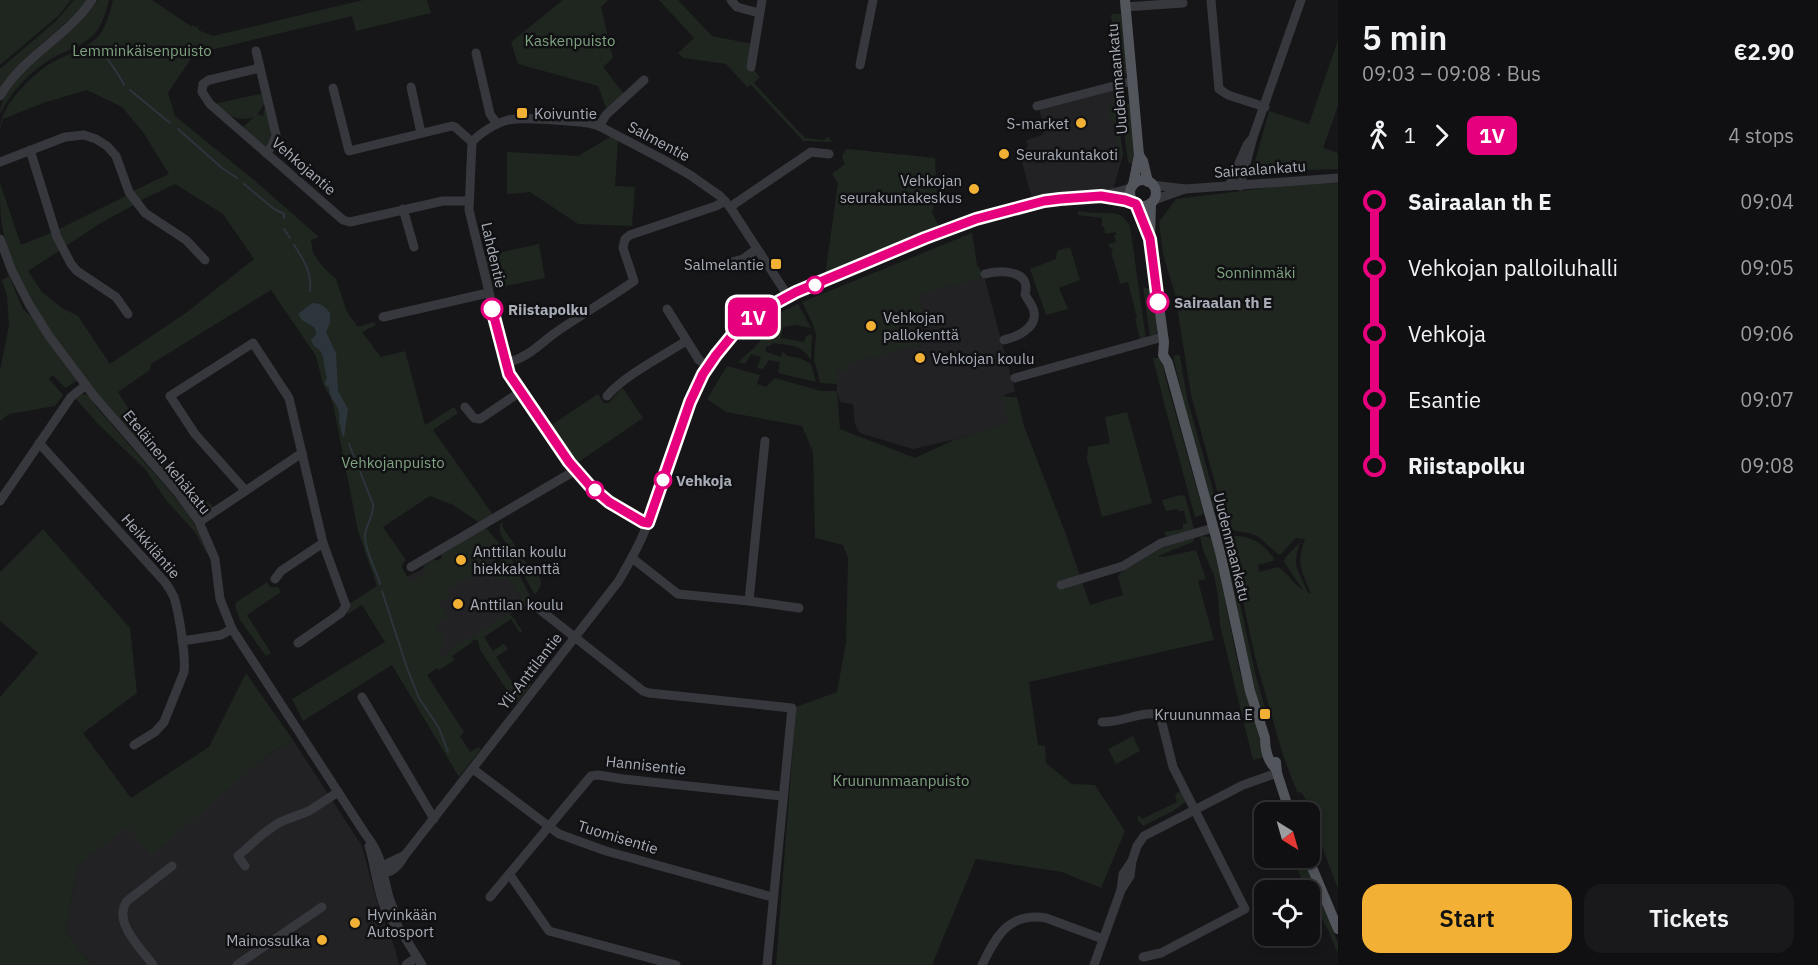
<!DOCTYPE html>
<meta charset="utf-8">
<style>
body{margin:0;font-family:"IBM Plex Sans",sans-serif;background:#19191b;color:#f1f3f6;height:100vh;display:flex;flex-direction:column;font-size:22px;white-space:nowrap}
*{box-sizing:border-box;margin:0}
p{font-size:20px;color:#9c9d9f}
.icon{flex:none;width:33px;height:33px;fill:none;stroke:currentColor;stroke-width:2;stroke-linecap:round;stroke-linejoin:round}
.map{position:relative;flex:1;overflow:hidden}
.panel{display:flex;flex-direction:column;background:#101012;width:480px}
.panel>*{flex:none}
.badge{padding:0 12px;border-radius:9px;font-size:21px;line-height:39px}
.needle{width:39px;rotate:143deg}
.fabs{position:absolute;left:1254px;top:802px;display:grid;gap:12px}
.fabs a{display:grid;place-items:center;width:66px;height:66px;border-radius:12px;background:#101012;box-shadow:0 3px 9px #0003,0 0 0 2px #303032;font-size:30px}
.map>.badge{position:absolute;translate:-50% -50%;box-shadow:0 0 0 3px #fff}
.legs{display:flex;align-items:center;gap:9px;height:66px;padding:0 24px;font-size:20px}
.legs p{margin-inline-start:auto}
.head{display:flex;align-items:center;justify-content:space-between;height:102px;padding:0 24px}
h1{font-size:33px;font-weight:600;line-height:45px}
.cta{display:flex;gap:12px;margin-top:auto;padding:12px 24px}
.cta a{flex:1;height:69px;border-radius:18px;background:#f2b134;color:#111;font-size:24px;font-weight:600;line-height:69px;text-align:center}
.cta a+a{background:#19191b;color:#f1f3f6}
ul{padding:0 24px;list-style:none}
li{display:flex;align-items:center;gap:21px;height:66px;font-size:22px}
li i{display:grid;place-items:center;width:9px;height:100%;margin:0 8px;background:currentColor}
li i::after{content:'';width:15px;height:15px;margin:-8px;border:4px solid;border-radius:50%;background:#101012}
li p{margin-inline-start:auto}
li:first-child i{background:linear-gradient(#0000 50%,currentColor 0)}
li:last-child i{background:linear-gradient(currentColor 50%,#0000 0)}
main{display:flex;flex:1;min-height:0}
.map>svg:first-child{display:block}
</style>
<main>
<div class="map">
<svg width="1338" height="965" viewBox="0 0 1338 965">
<rect width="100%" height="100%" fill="#161618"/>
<g fill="#222225">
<polygon points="1114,89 1123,155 1113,189 1032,199 1019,150 1028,147 1026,140 1042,135 1045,130 1039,108"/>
<polygon points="984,276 1015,391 1004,395 1010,423 956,439 913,449 860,433 855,424 853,404 840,402 837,391 836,367 909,297"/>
<polygon points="491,554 524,601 511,614 439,662 389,587 442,558"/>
<polygon points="293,740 362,846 379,910 395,948 399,965 91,965 66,931 78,865 128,826 151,855 266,756"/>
</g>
<g fill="#1e261f">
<polygon points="0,0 71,0 59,15 0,65"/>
<path d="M74,0H87C61,32 24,53 0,88V69L56,21Z"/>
<path d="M98,0H109C97,51 78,40 42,65C25,77 9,95 0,114C0,78 76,31 98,0Z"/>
<path d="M113,0H152L192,27V25L199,28L198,30L213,36L363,0H427L431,13L356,31L352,16L194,54L168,93L175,116L254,180L319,237L311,240L313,253L324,268L336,279L347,312L358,327L374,322L376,325L362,332L381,357L405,351L425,425L454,407L458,413L433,430L494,516L480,523L453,505L430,496L383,527L406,560L402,564V568L411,582L426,572L423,566L434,559L437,561L442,558L441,555L485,527L504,549L503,553L495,560L491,554L483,559L485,566L447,591L450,596L439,604L448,617L435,626L446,643C442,646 440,648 439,653L444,656L448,655L449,650L466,639H469L506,615L507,612L512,616L522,631L520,633L511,619L484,637L493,651L502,645L501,643L505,645L508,649L496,657L517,690L529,682L531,685L517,703L515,702L480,650L478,641L474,639L471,643L452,656L455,660L439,670L437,668L427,675L464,732L460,736L470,752L478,747L481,749L459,777L392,665L303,721L292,699L385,642L362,605L348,614L347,612L351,608L349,604L377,586L358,531L334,409L331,398L323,384L316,356L271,290L151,364L150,370L118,392L154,448L185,484L214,507L203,515L197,513C140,445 76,378 32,300C23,283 12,265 7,246C0,225 0,205 0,183L21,245L53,232L59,251L28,271L42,292L62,308L78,316L110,364L187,312L254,259L223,214L175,184L139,201L133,191L169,174L143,132L122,107L87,90L43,103L3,119L0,129C0,106 33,73 53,62C68,54 88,49 100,34C107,25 110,11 113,0Z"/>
<polygon points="563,0 608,0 601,7 613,58 603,67 624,94 607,110 598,86 518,64 511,42"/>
<polygon points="659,0 678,0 712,36 757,45 754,70 760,77 754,83 805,138 824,140 828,137 832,142 803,141 751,85 747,87 726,64 683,58 678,53 694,38"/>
<polygon points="1113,14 1121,14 1127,68 1126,74 1124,79 1120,80 1111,15"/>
<polygon points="1338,40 1338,106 1323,148 1338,153 1338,169 1252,172 1269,111 1309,124"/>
<path d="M264,93L266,101L258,114L263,116L265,106L272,134L270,135L272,138L268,145L265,146L241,127H243L254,117C238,123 225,114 214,104Z"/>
<polygon points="1120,100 1122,100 1130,105 1134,139 1134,165 1128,162"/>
<polygon points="1112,101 1115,101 1123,155 1114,157 1110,162 1093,163 1092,157 1119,149 1109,110 1109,108 1113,105"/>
<polygon points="610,137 618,141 615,186 635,187 632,226 578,224 530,192 507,194 507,152 578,156"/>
<polygon points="848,149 935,158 937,196 932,212 939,227 825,276 838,183 832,174 845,164 842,157 845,150"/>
<path d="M1338,183V889L1322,846L1314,816L1302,793L1297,792L1283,755L1256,661L1229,538L1231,536C1250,535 1264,543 1274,559L1273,561L1258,565L1259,572L1278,567C1288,573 1293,584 1303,590L1284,562L1285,558L1301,541C1290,569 1299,567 1307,592L1311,594C1303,571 1295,566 1305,539L1296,538L1280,555C1270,550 1264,538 1252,534C1243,531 1235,533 1227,527L1191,395L1175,294L1163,254L1159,222L1176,199L1257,189L1284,184Z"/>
<polygon points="128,195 134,205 99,224 66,246 67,252 59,229"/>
<path d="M1078,211C1085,212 1092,213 1099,213C1116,214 1119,210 1130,226L1146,339L1136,340L1140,338L1135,319L1137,318L1128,282L1120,284C1118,272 1114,263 1111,252L1113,251L1112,248H1110L1109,244L1116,242L1114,235H1116V232L1105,234L1104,227L1102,226V218L1078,215Z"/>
<polygon points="972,233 977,265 983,274 979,278 918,295 924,319 917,321 919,332 923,331 925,339 923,340 925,340 926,343 848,364 849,368 836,372 839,384 820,383 814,359 816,334 812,322 802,302"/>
<polygon points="539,244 545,278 491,289 484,256"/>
<polygon points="1070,247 1080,280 1059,288 1068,309 1046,315 1030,269 1056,259 1057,251"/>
<polygon points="9,276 23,309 31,316 54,350 77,381 65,388 53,375 49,379 63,395 55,406 9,414 0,421 0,370 9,326 7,296 2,280"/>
<polygon points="1143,287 1152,289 1158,329 1156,335 1150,338"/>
<path d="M798,304L811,328L796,325L783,327L781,338L804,342L806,336L812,334L811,359H810C801,343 788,346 772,343L770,346H767L765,351L781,357L783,352L787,356L800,358L811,364L816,382L778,373L780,362L769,360L763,369L757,368L761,357L751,354L745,364L738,362L755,347L765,335L760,326L777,314Z"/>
<polygon points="1178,355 1180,356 1187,398 1218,508 1213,510 1186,413 1173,356"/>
<polygon points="1153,358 1162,358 1165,376 1204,514 1195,517 1165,407"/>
<polygon points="727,366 760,375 757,384 766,387 775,378 821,391 837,391 840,429 915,458 956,439 1009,423 1003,397 1017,397 1024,426 1065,532 1090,605 1123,595 1118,577 1120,573 1165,546 1195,537 1193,542 1158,556 1164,557 1196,550 1206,579 1198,581 1214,640 1029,682 1038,745 1045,746 1046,763 1072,784 1095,785 1125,831 1101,888 1062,872 976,859 932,965 776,965 796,707 837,692 846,642 848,558 843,545 815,538 813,452 802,426 726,412 707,399"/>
<polygon points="622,387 643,418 577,463 550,426 598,394 604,403 609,403"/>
<polygon points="82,394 88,395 97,408 180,503 198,530 208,554 207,554 195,532 166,500 145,469 99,425 76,399"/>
<polygon points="1127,412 1152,503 1102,517 1087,459 1088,447 1110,443 1105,417"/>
<polygon points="1181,495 1185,496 1194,529 1167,537 1164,532 1183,529 1183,524 1187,523 1184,511 1179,511 1177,509 1166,511 1162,500"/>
<polygon points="1217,514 1227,545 1256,677 1266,711 1263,712 1257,698 1214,515"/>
<path d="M502,522L503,524L502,526L533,573L535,570C543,583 543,583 535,595L506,543C502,536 496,530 502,522Z"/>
<polygon points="43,529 130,628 137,693 83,733 131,798 209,747 246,673 293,740 266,756 151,856 128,827 78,865 66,931 91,965 0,965 0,697 38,653 0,621 0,572"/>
<polygon points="1200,536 1210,537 1214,547 1239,669 1265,757 1253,760 1252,756 1220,625 1218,596 1214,575 1203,550"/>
<polygon points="507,556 511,558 532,600 523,608 517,600 521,597 507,577 501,581 498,580 491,569"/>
<polygon points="267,582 270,587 278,587 281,592 247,615 271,653 266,656 240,620 235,605 237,602"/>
<polygon points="1133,736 1140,751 1116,764 1108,749"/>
<polygon points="1181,790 1187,801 1173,811 1143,826 1137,819 1139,815 1142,819 1177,802 1175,795"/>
<polygon points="1293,858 1303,858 1338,943 1338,954 1329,932 1310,896 1310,891 1307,891 1305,888"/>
</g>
<path fill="#2c353c" d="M312,303C320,303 325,306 330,313V323L326,332L336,353L338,391L348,409L344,437C340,433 342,427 339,422C342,402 329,404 329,387L326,386L325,383L327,377C322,365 327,353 314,346L311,340L316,335C317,325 308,325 302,320L298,314Z"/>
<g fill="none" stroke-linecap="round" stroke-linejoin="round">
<g stroke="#2c353c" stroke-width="2">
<path d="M104,54C111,64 119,74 124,85"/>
<polyline points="130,90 170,123"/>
<polyline points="178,129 222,168 237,178"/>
<polyline points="244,184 274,209 284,214 284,218"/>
<polyline points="284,229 290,238"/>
<path d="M294,245C304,260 312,273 310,291"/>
<path d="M349,444L373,504C374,519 365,524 365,537C365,552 376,569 380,584"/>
<polyline points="382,591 407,668 419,698 439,728 448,752"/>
</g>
<g stroke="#37383d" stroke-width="9">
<polyline points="731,0 737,7 759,13"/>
<polyline points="1211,0 1219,89 1228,95 1265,107"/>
<polyline points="1125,7 1183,3"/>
<polyline points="256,51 276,135 272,146 266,153"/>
<polyline points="476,53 490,114 497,124"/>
<polyline points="860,65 873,0"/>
<polyline points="751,67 762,0"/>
<polyline points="260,68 209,80 203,84 202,92 210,104 343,220 350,222 443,201 468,201"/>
<polyline points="411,87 421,133"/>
<polyline points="333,88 349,151 452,126 455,127 472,142"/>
<path d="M0,96C23,56 67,37 92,0"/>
<polyline points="1037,106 1133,81"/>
<polyline points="599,126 606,115 644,80"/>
<polyline points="30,150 57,237 71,264 77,271 116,297 128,314"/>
<polyline points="0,162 65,137 84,135 96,139 107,146 116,156 129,192 145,213 186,240 205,260"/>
<polyline points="1152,185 1185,189 1338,178"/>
<polyline points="1229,186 1247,145 1250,141"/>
<polyline points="1240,186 1253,137 1301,0"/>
<polyline points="1103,196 1133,202"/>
<polyline points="1154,200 1185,189"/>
<polyline points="730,207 811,152 829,154"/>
<polyline points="403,209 414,247"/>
<path d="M0,239L12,271L29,304L49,336L94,396L179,494L199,522L215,559L220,599L232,629L366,835C383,856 382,873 389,897C392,907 397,915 397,925L422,965"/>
<polyline points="732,262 743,259 757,249"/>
<path d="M985,274C1001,270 1032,270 1025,294C1027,300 1033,305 1034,312C1037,328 1017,337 1004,340"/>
<polyline points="667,309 699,360 708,366"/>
<polyline points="383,317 488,293"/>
<path d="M505,363C525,359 537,347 552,335C579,316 607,300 634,281L623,248L625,239L630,235L716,206L725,201"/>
<polyline points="1015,378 1163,337"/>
<path d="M607,396C622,377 664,355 686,341"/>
<polyline points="465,407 474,418 480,419 520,392"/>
<path d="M39,443L164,581C168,586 171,591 174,597C179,613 186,656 184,672L164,722L155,732L134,745"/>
<polyline points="245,490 195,434 170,396 253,343 289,398 323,543 346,606 341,613 298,643"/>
<polyline points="0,501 71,397 86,385"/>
<polyline points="199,522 302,453"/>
<path d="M648,523L643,521L609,502L590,486L576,470L552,439L509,374L469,210L472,142C480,133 496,123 508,120C527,116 566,121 588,123L599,126L664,160L690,175L720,196L730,207L788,296"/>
<polyline points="632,558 678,594 749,601 765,441"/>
<polyline points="411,567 576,470"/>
<polyline points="275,579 281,571 323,543"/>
<polyline points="1061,585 1123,566 1161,543 1213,528"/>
<polyline points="749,601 799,608"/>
<polyline points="534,605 643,691 649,693 792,708 767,965"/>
<polyline points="182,641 221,635 232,629"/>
<polyline points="362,697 434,819"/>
<path d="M1102,722C1120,723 1140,712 1153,714C1158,714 1158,716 1161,719L1173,767L1245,909L1161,953L1143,957"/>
<polyline points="473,769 559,834 606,851 772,897"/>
<path d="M369,846C376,866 379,914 397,925"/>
<polyline points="245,866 238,856 264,833 280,822 309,811 338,792"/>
<polyline points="379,871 388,863 405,855"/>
<path d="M377,873C392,874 398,867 405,855L618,582C628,565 638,548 645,530C672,464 683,383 735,332C750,317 769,306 788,296L957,225L1044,201L1101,196L1131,188"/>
<polyline points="510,875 549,931 676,965"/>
<polyline points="1121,890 1123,874 1132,861"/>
<polyline points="490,897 591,776 598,775 623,779 782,796"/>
<path d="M153,965C141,948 112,922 127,901L172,866"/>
<polyline points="237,965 322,907"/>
<polyline points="406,965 417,957"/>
<path d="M982,965C996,936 1009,912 1046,918L1103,939"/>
<polyline points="1094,965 1121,890 1130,876 1132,861 1137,846 1144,836 1243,785 1277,773"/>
</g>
<g stroke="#53555c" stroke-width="10">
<polyline points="1125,0 1139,155 1133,185"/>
<polyline points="1139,155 1143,161 1148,182"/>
<circle cx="1143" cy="193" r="13"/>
<path d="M1151,203L1150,239L1164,342L1163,355L1168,363L1220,552L1250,691L1265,738C1265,750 1267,760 1275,768"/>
<polyline points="1276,762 1277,773 1290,813"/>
<polyline points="1308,858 1338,929"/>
</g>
</g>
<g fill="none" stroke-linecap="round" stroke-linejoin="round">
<defs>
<polyline id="line-1" points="492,309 509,374 569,462 590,486 609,502 643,522 648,523 690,402 703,374 716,355 734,333 761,311 796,292 925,238 976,219 1044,201 1060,199 1101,196 1125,200 1136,204 1150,239 1158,302"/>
</defs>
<use href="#line-1" stroke="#fff" stroke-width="14"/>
<use href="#line-1" stroke="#e6007e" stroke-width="9"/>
</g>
<g fill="#f2b134" stroke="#111113" stroke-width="2">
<rect x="516" y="107" width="12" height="12" rx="3"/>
<circle cx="1081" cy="123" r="6"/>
<circle cx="1004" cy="154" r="6"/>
<circle cx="974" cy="189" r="6"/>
<rect x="770" y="258" width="12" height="12" rx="3"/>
<circle cx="871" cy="326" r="6"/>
<circle cx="920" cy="358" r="6"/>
<circle cx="461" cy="560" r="6"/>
<circle cx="458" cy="604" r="6"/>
<rect x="1259" y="708" width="12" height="12" rx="3"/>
<circle cx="355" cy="923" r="6"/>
<circle cx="322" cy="940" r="6"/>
</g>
<g fill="#fff" stroke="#e6007e" stroke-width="3">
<circle cx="815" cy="285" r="8"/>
<circle cx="1158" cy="302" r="10"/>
<circle cx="492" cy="309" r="10"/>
<circle cx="663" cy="480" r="8"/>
<circle cx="595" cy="490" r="8"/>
</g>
<g text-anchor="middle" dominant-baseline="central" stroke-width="5" stroke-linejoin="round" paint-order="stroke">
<g font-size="15" fill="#7fa381" stroke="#111113">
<text x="570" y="40">Kaskenpuisto</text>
<text x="142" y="50">Lemminkäisenpuisto</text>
<text x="1256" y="272">Sonninmäki</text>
<text x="393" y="462">Vehkojanpuisto</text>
<text x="901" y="780">Kruununmaanpuisto</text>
</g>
<g font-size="15" fill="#a8adb8" stroke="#111113">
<text transform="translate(1117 79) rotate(-95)">Uudenmaankatu</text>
<text transform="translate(659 141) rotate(28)">Salmentie</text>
<text transform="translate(304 166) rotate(41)">Vehkojantie</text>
<text transform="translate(1260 169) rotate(-4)">Sairaalankatu</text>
<text transform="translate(494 255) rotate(77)">Lahdentie</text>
<text transform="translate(167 462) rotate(51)">Eteläinen kehäkatu</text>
<text transform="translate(151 546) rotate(49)">Heikkiläntie</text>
<text transform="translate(1232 547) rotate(76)">Uudenmaankatu</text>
<text transform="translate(530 671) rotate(-52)">Yli-Anttilantie</text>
<text transform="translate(646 765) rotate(6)">Hannisentie</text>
<text transform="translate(618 837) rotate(17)">Tuomisentie</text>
</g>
<g font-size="15" fill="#a8adb8" stroke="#111113" text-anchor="start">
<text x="534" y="113">Koivuntie</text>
<text x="1069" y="123" text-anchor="end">S-market</text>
<text x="1016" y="154">Seurakuntakoti</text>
<text x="962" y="180" text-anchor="end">Vehkojan<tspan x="962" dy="17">seurakuntakeskus</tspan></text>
<text x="764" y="264" text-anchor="end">Salmelantie</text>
<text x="883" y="317">Vehkojan<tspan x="883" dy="17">pallokenttä</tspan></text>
<text x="932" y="358">Vehkojan koulu</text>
<text x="473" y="551">Anttilan koulu<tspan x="473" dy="17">hiekkakenttä</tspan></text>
<text x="470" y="604">Anttilan koulu</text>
<text x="1253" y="714" text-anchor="end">Kruununmaa E</text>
<text x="367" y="914">Hyvinkään<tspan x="367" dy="17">Autosport</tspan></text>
<text x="310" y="940" text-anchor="end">Mainossulka</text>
</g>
<g font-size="15" font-weight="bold" fill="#a8adb8" stroke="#111113" text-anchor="start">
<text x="1174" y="302">Sairaalan th E</text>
<text x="508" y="309">Riistapolku</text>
<text x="676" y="480">Vehkoja</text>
</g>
</g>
</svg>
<div class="fabs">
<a><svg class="needle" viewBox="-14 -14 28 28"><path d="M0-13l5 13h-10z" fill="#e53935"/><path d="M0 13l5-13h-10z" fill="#9c9d9f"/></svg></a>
<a><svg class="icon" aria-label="locate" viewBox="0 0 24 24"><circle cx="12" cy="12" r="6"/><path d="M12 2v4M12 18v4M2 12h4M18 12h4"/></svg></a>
</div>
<b class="badge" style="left:753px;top:317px;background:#e6007e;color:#fff">1V</b>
</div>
<section class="panel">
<div class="head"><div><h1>5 min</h1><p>09:03 – 09:08 · Bus</p></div><b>€2.90</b></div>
<div class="legs"><svg class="icon" aria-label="walk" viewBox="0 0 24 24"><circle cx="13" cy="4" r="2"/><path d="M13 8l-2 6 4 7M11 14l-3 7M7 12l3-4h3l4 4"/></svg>1<svg class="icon" aria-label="forward" viewBox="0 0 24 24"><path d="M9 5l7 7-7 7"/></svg><b class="badge" style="background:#e6007e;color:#fff">1V</b><p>4 stops</p></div>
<ul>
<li><i style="color:#e6007e"></i><b>Sairaalan th E</b><p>09:04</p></li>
<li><i style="color:#e6007e"></i><span>Vehkojan palloiluhalli</span><p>09:05</p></li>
<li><i style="color:#e6007e"></i><span>Vehkoja</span><p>09:06</p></li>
<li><i style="color:#e6007e"></i><span>Esantie</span><p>09:07</p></li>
<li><i style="color:#e6007e"></i><b>Riistapolku</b><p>09:08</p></li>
</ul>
<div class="cta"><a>Start</a><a>Tickets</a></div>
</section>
</main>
